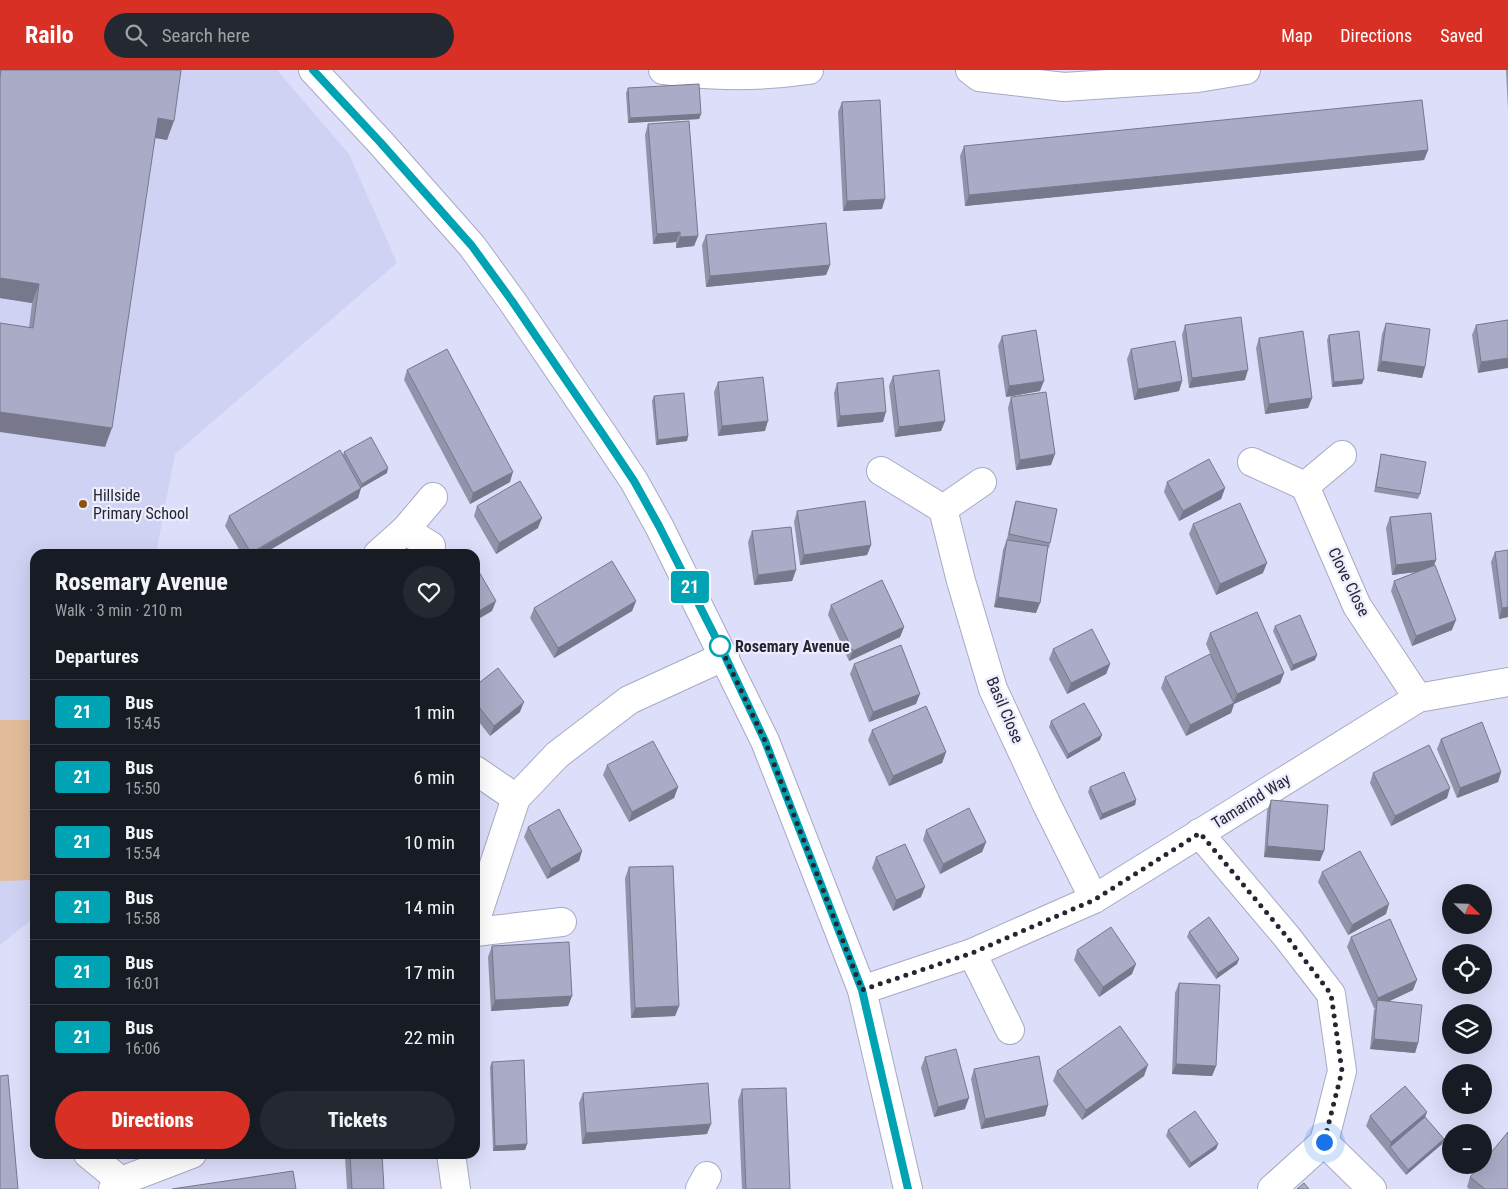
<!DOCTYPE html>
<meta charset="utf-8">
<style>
body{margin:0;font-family:"Roboto Condensed",sans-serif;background:#242831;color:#f1f3f6;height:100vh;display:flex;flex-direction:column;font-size:19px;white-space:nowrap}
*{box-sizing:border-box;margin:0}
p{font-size:16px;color:#9ea1a6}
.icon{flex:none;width:28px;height:28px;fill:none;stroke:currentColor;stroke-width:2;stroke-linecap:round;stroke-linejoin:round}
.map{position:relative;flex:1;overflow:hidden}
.panel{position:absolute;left:30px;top:479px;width:450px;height:610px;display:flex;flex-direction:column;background:#171b24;border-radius:15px;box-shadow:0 5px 20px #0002}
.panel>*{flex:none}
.badge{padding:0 10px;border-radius:4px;font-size:18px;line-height:32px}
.needle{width:32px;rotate:113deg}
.fabs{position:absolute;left:1442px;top:814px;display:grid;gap:10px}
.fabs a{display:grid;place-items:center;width:50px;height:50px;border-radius:50%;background:#171b24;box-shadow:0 5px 20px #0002;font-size:25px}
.you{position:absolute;width:25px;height:25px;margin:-12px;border:4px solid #fff;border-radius:50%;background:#1a73e8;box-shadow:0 0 0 8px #1a73e833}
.map>.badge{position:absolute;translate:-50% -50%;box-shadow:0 0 0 2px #fff}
h2{padding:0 25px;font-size:19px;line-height:45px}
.round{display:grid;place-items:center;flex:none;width:52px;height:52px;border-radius:26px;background:#242831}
.overview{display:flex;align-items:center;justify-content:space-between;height:85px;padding:0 25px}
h1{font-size:24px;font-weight:800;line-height:38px}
.primary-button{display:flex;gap:10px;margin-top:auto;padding:10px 25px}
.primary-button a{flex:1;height:58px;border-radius:30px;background:#d93025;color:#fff;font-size:20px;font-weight:800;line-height:58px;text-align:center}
.primary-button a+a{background:#242831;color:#f1f3f6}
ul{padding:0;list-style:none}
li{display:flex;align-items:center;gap:15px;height:65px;padding:0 25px;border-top:1px solid #363941}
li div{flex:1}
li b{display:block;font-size:19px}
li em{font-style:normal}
li .badge{min-width:55px;font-weight:700;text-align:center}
header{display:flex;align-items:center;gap:30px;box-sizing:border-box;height:70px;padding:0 25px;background:#d93025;color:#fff}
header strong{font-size:24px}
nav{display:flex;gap:28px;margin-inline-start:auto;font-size:18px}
.search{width:350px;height:45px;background:#242831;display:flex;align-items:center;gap:12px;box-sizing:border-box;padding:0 18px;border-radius:28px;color:#9ea1a6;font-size:19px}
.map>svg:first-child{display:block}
</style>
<header>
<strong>Railo</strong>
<div class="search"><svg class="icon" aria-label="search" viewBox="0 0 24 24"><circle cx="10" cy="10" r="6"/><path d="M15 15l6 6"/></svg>Search here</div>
<nav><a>Map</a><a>Directions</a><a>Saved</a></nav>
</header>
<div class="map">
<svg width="1508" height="1119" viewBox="0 0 1508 1119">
<rect width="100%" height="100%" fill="#dddefa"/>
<polygon fill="#d0d2f4" points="0,0 277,0 349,84 397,193 175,384 156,484 35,484 35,847 0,875"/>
<polygon fill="#e2bc99" points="0,650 35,650 35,810 0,811"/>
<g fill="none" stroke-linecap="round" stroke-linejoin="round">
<defs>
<g id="street">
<path d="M663,0C712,7 760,7 809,0"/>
<polyline points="970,0 979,7 1064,17 1198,8 1246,0"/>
<polyline points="1342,385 1305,416 1357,536 1418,628"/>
<polyline points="1252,392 1305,416"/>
<polyline points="881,401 943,439 961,511 993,619 1046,733 1094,829"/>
<polyline points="943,439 982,412"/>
<polyline points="405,460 431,476"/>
<polyline points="378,484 405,460 433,427"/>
<polyline points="475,700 516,728"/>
<polyline points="1199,763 1287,867 1331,924 1342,1001 1324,1072 1272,1119"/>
<polyline points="475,852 516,728 557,685 629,630 725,586"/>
<polyline points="475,862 562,852"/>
<polyline points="972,883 1010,960"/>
<polyline points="862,920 972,883 1094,829 1418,628 1508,612"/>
<polyline points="1324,1072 1372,1119"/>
<polyline points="88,1084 121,1111"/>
<polyline points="451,1084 456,1119"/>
<polyline points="113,1119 121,1111 192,1084"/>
<polyline points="700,1119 707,1106"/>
</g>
<polyline id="secondary" points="313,0 380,72 472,176 512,231 604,366 634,411 659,456 765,671 862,920 908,1119"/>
</defs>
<use href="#street" stroke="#a8a9c4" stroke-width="30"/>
<use href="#secondary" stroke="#a8a9c4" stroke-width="30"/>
<use href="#street" stroke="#fff" stroke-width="28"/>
<use href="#secondary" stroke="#fff" stroke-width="28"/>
</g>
<g fill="#9293aa">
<polygon points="0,0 181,0 167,70 155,68 105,377 29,257 32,233 0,228"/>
<polygon points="1506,0 1508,0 1508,40"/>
<polygon points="628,18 701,44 699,49 628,53 626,23"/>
<polygon points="842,32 882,139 843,141 838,42"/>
<polygon points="648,54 698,166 694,176 676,178 676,172 653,174 645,65"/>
<polygon points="964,76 1428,80 1424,90 965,136 960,86"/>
<polygon points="706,165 830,195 826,205 706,217 702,175"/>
<polygon points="1508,250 1478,303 1472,265 1476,255"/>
<polygon points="1386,253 1425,297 1422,308 1377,301 1382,264"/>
<polygon points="1185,255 1245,310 1189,318 1182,265"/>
<polygon points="1329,265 1362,314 1332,317 1327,270"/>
<polygon points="1002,266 1040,321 1006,327 998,276"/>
<polygon points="1259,268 1312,328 1308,338 1265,344 1256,278"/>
<polygon points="1131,279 1182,311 1179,321 1134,330 1127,289"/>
<polygon points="407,300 510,412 470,434 404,310"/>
<polygon points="893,306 945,351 941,361 895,367 889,316"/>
<polygon points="718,312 765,361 718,366 714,322"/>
<polygon points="837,313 883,352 837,357 834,323"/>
<polygon points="654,326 688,366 687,371 656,375 652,331"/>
<polygon points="1011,327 1051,395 1016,400 1008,338"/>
<polygon points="344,382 387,403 361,418 358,428 263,484 242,484 225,456 229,446 343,385"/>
<polygon points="1381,384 1420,424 1418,429 1374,422 1380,390"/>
<polygon points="1167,412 1225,418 1221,429 1179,451 1164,422"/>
<polygon points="1016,431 1050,473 1049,478 1048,478 1036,543 994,537 1003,480 1007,469 1014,436"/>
<polygon points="477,436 538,458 496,484 474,446"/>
<polygon points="797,441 871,475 867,485 800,495 794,452"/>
<polygon points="1390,447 1436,490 1434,495 1452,560 1412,576 1391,521 1394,511 1416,502 1392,505 1386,458"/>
<polygon points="1193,454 1263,503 1216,525 1189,464"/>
<polygon points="752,461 796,500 792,511 754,515 748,472"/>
<polygon points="1495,482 1508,547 1499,549 1491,492"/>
<polygon points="636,531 632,541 554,588 530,548 534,538"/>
<polygon points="831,535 904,557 900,567 849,591 828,545"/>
<polygon points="1275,556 1315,590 1291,601 1273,561"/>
<polygon points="1210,563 1284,603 1280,613 1234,634 1231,643 1186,666 1161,618 1165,607 1220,606 1206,574"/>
<polygon points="1053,579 1110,594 1106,604 1067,624 1049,589"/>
<polygon points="854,594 916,634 869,652 850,604"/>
<polygon points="475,616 520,642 490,666 475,647"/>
<polygon points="1051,651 1100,670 1067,689 1049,657"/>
<polygon points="872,660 946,682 942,693 889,716 868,670"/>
<polygon points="1441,669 1501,702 1498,712 1457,728 1437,679"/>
<polygon points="607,695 678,717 674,728 629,752 603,705"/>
<polygon points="1373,703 1447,728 1391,756 1370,713"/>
<polygon points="1090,717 1136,730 1135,735 1100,750 1088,722"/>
<polygon points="1271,730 1320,791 1264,787 1267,741"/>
<polygon points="528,757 582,781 579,791 547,809 524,767"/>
<polygon points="926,760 986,772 982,782 940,804 923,770"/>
<polygon points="876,787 921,827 893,841 872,798"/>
<polygon points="629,797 679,936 675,946 631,948 625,808"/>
<polygon points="1322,802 1386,844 1348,865 1318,812"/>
<polygon points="1189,862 1239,889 1237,894 1216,909 1187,867"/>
<polygon points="1351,867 1413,920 1389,931 1418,973 1415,983 1370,979 1374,940 1375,938 1374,938 1347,877"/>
<polygon points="492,876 572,926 568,936 491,941 488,887"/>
<polygon points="1077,880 1132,904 1099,927 1074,890"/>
<polygon points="1179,913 1216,996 1212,1006 1172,1004 1175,923"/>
<polygon points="925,987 965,1039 934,1047 921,998"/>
<polygon points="492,992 527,1074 525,1080 493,1081 490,997"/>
<polygon points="974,999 1048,1035 1045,1046 981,1059 971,1009"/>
<polygon points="1057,1001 1144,1006 1082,1050 1053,1011"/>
<polygon points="742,1019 790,1119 742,1119 738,1030"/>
<polygon points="583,1023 707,1064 582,1074 579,1033"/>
<polygon points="1427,1042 1425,1047 1444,1069 1442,1074 1406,1105 1366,1056 1370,1046"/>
<polygon points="1168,1060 1218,1074 1216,1079 1189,1098 1166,1066"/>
<polygon points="347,1084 382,1084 384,1119 347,1119 345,1087"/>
<polygon points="1470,1107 1508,1119 1469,1119 1467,1117"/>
</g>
<g fill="#77788b">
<polygon points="701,44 699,49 628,53 630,48"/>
<polygon points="158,48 174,51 167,70 151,67"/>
<polygon points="1428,80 1424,90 965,136 969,125"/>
<polygon points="885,129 882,139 843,141 847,131"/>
<polygon points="680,162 676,172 653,174 657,164"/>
<polygon points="698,166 694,176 676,178 680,167"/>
<polygon points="830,195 826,205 706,217 710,206"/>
<polygon points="0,208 39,214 32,233 0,228"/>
<polygon points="1508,288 1508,298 1478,303 1481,292"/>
<polygon points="1381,291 1425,297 1422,308 1377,301"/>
<polygon points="1248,300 1245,310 1189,318 1192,308"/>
<polygon points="1364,309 1362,314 1332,317 1334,312"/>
<polygon points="1044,311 1040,321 1006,327 1009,316"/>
<polygon points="1182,311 1179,321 1134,330 1138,319"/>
<polygon points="1312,328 1308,338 1265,344 1269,334"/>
<polygon points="0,342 112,358 105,377 0,362"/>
<polygon points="886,342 883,352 837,357 840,346"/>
<polygon points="768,351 765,361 718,366 722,356"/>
<polygon points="945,351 941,361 895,367 899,357"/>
<polygon points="688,366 687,371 656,375 658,370"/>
<polygon points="1055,384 1051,395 1016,400 1020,390"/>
<polygon points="388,398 387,403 361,418 358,428 263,484 251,484 360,419 362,414"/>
<polygon points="513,402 510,412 470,434 473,423"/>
<polygon points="1225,418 1221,429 1179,451 1183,441"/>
<polygon points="542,448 538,458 496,484 499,473"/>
<polygon points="871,475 867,485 800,495 804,485"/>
<polygon points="1436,490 1432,500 1392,505 1396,495"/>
<polygon points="1267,493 1263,503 1216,525 1220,514"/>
<polygon points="796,500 792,511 754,515 758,505"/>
<polygon points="998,527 1040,533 1036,543 994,537"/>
<polygon points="496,531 492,541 475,551 475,543"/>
<polygon points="636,531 632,541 554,588 558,578"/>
<polygon points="1508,537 1508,547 1499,549 1502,538"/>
<polygon points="1456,550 1452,560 1412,576 1416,566"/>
<polygon points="904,557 900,567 849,591 853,581"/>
<polygon points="1317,585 1315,590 1291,601 1293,595"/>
<polygon points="1110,594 1106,604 1067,624 1071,613"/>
<polygon points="1284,603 1280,613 1234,634 1231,643 1186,666 1190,655 1233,633 1237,624"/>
<polygon points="920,624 916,634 869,652 873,642"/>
<polygon points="524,632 520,642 490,666 494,656"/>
<polygon points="1102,665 1100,670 1067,689 1068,684"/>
<polygon points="946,682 942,693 889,716 893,706"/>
<polygon points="1501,702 1498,712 1457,728 1460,718"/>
<polygon points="678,717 674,728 629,752 632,742"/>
<polygon points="1450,718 1447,728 1391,756 1395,746"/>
<polygon points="1136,730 1135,735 1100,750 1102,744"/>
<polygon points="986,772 982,782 940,804 943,794"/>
<polygon points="1267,776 1324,781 1320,791 1264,787"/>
<polygon points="582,781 579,791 547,809 551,799"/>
<polygon points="925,817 921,827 893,841 896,830"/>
<polygon points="1389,834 1386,844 1348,865 1352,855"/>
<polygon points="1239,889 1237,894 1216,909 1218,903"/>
<polygon points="1136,894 1132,904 1099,927 1103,917"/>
<polygon points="1417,910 1413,920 1377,937 1377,930 1374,938 1378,928"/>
<polygon points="572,926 568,936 491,941 495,930"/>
<polygon points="679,936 675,946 631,948 635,938"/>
<polygon points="1374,969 1418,973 1415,983 1370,979"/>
<polygon points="1176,994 1216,996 1212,1006 1172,1004"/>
<polygon points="1148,995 1144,1006 1082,1050 1086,1040"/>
<polygon points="969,1028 965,1039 934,1047 938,1037"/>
<polygon points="1048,1035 1045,1046 981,1059 985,1049"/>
<polygon points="1427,1042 1423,1052 1390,1077 1391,1072"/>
<polygon points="711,1054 707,1064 582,1074 586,1063"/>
<polygon points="1444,1069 1442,1074 1406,1105 1408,1100"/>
<polygon points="527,1074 525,1080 493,1081 495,1076"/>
<polygon points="1218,1074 1216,1079 1189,1098 1191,1093"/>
</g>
<g fill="#aaabc6" stroke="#77788b">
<polygon points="1,0 181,0 174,51 158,48 112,358 0,342 0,253 33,258 39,214 0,208 0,8"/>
<polygon points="699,14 701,44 630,48 628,18"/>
<polygon points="880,30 885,129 847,131 842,32"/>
<polygon points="1422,30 1428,80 969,125 964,76"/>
<polygon points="689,51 698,166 680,167 680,162 657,164 648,54"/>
<polygon points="826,153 830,195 710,206 706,165"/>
<polygon points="1241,247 1248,300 1192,308 1185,255"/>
<polygon points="1508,250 1508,288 1481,292 1476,255"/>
<polygon points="1386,253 1430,259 1425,297 1381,291"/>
<polygon points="1036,260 1044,311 1009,316 1002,266"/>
<polygon points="1303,261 1312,328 1269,334 1259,268"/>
<polygon points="1359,261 1364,309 1334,312 1329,265"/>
<polygon points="1175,271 1182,311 1138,319 1131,279"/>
<polygon points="447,279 513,402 473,423 407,300"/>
<polygon points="939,300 945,351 899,357 893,306"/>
<polygon points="763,307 768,351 722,356 718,312"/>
<polygon points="883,308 886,342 840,346 837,313"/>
<polygon points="1046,322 1055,384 1020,390 1011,327"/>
<polygon points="684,323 688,366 658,370 654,326"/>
<polygon points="371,367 388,398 362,414 344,382"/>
<polygon points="340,380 361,418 251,483 229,446"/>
<polygon points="1381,384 1426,392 1420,424 1376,417"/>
<polygon points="1209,389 1225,418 1183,441 1167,412"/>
<polygon points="520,411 542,448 499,473 477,436"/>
<polygon points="865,431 871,475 804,485 797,441"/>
<polygon points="1016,431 1057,439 1050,473 1009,464"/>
<polygon points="1240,433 1267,493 1220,514 1193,454"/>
<polygon points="1431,443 1436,490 1396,495 1390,447"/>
<polygon points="791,457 796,500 758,505 752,461"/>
<polygon points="1007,470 1048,476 1040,533 998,527"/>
<polygon points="1508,480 1508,537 1502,538 1495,482"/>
<polygon points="612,491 636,531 558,578 534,538"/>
<polygon points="475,495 496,531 475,543"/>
<polygon points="1435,495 1456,550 1416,566 1394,511"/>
<polygon points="882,510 904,557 853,581 831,535"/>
<polygon points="1257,542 1284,603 1237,624 1210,563"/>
<polygon points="1300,545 1317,585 1293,595 1275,556"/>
<polygon points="1092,559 1110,594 1071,613 1053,579"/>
<polygon points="901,575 920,624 873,642 854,594"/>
<polygon points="1210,584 1234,633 1190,655 1165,607"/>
<polygon points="498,598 524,632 494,656 475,632 475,616"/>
<polygon points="1084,633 1102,665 1068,684 1051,651"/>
<polygon points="926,636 946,682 893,706 872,660"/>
<polygon points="1482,652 1501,702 1460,718 1441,669"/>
<polygon points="653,671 678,717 632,742 607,695"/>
<polygon points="1429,675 1450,718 1395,746 1373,703"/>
<polygon points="1124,702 1136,730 1102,744 1090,717"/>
<polygon points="1271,730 1328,735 1324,781 1267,776"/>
<polygon points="969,738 986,772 943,794 926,760"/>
<polygon points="559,739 582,781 551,799 528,757"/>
<polygon points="905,774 925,817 896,830 876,787"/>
<polygon points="1360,781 1389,834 1352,855 1322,802"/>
<polygon points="673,796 679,936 635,938 629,797"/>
<polygon points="1209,847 1239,889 1218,903 1189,862"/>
<polygon points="1390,849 1417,910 1378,928 1351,867"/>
<polygon points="1111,857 1136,894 1103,917 1077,880"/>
<polygon points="569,872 572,926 495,930 492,876"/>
<polygon points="1179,913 1220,915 1216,996 1176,994"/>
<polygon points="1377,930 1422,935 1418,973 1374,969"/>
<polygon points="1120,956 1148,995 1086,1040 1057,1001"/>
<polygon points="956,979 969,1028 938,1037 925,987"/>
<polygon points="1039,986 1048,1035 985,1049 974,999"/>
<polygon points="524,990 527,1074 495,1076 492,992"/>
<polygon points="8,1005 18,1119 0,1119 0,1006"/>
<polygon points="708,1013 711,1054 586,1063 583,1023"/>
<polygon points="1405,1016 1427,1042 1391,1072 1370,1046"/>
<polygon points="786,1018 790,1119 746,1119 742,1019"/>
<polygon points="1195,1041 1218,1074 1191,1093 1168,1060"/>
<polygon points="1425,1047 1444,1069 1408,1100 1390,1077"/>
<polygon points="1508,1062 1508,1119 1485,1119 1470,1107 1481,1095 1484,1095 1484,1091"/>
<polygon points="350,1084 382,1084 384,1119 352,1119"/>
<polygon points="293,1101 296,1119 172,1119"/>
<polygon points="1304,1113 1309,1119 1297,1119"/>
</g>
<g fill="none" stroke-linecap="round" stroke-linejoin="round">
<defs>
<polyline id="line" points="313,0 380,72 472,176 512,231 604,366 634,411 659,456 725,586 765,671 862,920 908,1119"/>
</defs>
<use href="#line" stroke="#fff" stroke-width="11"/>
<use href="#line" stroke="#00a3b4" stroke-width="8"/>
<polyline stroke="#262631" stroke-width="5" stroke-dasharray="0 9" points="720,576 717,570 765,671 862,920 972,883 1094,830 1200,763 1287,867 1331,924 1342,1001 1324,1072"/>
</g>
<circle fill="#8c530a" stroke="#ebecfd" stroke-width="2" cx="83" cy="434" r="5"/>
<circle fill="#fff" stroke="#00a3b4" stroke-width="2.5" cx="720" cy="576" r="10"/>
<g text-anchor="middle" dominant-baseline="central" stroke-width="4.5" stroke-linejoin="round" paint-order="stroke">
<g font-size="16" fill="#262631" stroke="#ebecfd" text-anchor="start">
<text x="93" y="425">Hillside<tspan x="93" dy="18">Primary School</tspan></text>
</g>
<g font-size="16" fill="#262631" stroke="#ebecfd">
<text transform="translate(1349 512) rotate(64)">Clove Close</text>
<text transform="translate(1005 640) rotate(67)">Basil Close</text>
<text transform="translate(1251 731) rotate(-32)">Tamarind Way</text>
</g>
<g font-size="16" font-weight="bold" fill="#262631" stroke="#ebecfd" text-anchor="start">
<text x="735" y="576">Rosemary Avenue</text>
</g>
</g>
</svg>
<div class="fabs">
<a><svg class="needle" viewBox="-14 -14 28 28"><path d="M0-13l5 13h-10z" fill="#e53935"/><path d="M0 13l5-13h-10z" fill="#9ea1a6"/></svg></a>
<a><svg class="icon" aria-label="locate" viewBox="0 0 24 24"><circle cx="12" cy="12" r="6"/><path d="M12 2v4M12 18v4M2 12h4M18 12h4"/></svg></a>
<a><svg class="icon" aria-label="layers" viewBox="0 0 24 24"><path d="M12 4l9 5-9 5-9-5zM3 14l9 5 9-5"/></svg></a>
<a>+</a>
<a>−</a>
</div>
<div class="you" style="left:1324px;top:1072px"></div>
<b class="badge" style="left:690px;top:517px;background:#00a3b4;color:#fff">21</b>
<section class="panel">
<div class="overview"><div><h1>Rosemary Avenue</h1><p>Walk · 3 min · 210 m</p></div><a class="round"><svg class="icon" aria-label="heart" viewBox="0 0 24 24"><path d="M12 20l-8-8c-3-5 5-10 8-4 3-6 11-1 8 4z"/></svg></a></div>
<h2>Departures</h2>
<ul>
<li><span class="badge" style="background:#00a3b4;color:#fff">21</span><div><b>Bus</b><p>15:45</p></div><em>1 min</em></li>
<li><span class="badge" style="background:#00a3b4;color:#fff">21</span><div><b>Bus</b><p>15:50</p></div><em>6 min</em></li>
<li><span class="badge" style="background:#00a3b4;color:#fff">21</span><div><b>Bus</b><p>15:54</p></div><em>10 min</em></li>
<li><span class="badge" style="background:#00a3b4;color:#fff">21</span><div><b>Bus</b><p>15:58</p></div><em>14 min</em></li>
<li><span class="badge" style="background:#00a3b4;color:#fff">21</span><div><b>Bus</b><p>16:01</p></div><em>17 min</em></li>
<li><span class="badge" style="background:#00a3b4;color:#fff">21</span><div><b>Bus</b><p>16:06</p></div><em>22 min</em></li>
</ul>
<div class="primary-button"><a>Directions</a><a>Tickets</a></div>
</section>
</div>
